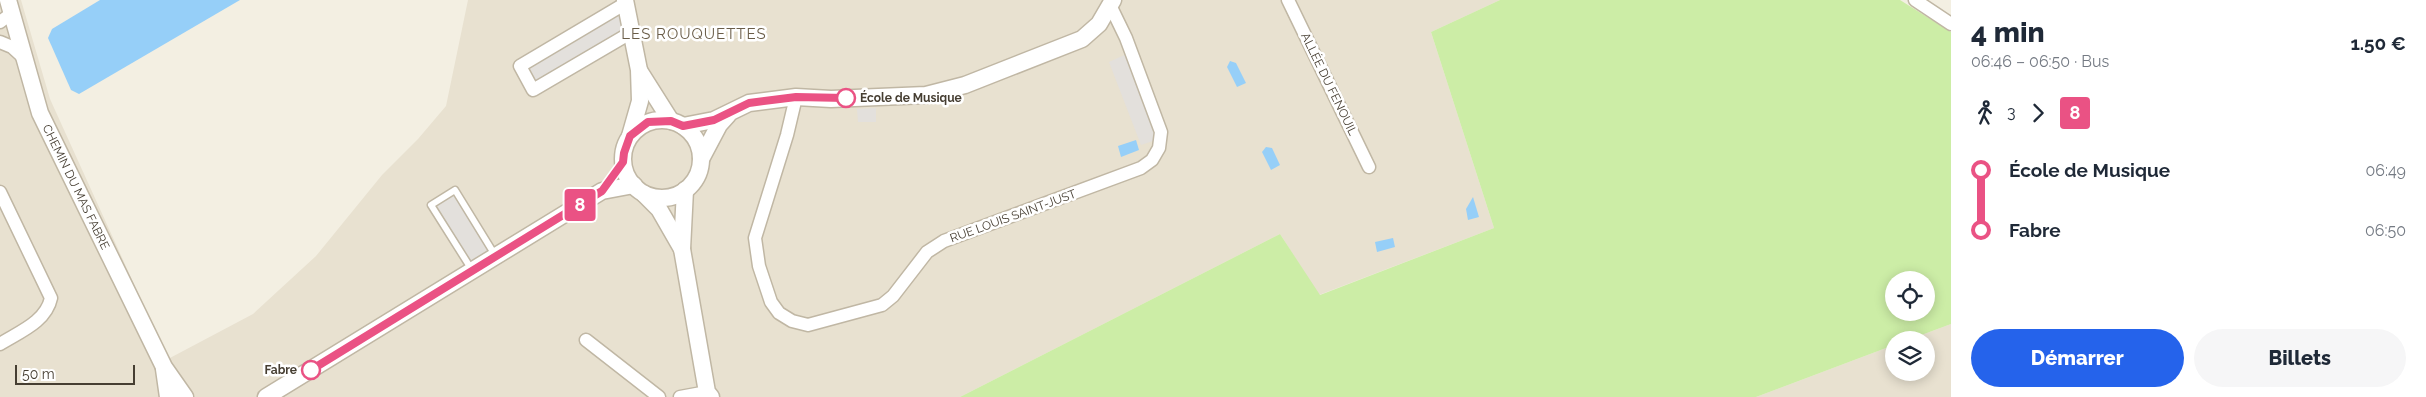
<!DOCTYPE html>
<html lang="fr">
<meta charset="utf-8">
<style>
body{margin:0;font-family:Raleway,sans-serif;background:#f6f6f7;color:#1f2937;height:100vh;display:flex;flex-direction:column;font-size:19px;white-space:nowrap}
*{box-sizing:border-box;margin:0}
p{font-size:16px;color:#747a83}
.icon{flex:none;width:28px;height:28px;fill:none;stroke:currentColor;stroke-width:2;stroke-linecap:round;stroke-linejoin:round}
.map{position:relative;flex:1;overflow:hidden}
.details{display:flex;flex-direction:column;background:#fff;width:475px}
.details>*{flex:none}
.badge{padding:0 10px;border-radius:4px;font-size:18px;line-height:32px}
.fabs{position:absolute;left:1885px;top:271px;display:grid;gap:10px}
.fabs a{display:grid;place-items:center;width:50px;height:50px;border-radius:50%;background:#fff;box-shadow:0 2px 12px #0003;font-size:25px}
.scale{position:absolute;left:15px;bottom:12px;width:120px;box-sizing:border-box;padding-left:5px;border:2px solid #463e32;border-top:0;font-size:14px;line-height:18px;white-space:nowrap;color:#463e32;-webkit-text-stroke:4px #fff;paint-order:stroke}
.map>.badge{position:absolute;translate:-50% -50%;box-shadow:0 0 0 2px #fff}
.legs{display:flex;align-items:center;gap:8px;height:55px;padding:0 20px;font-size:16px}
.legs p{margin-inline-start:auto}
.overview{display:flex;align-items:center;justify-content:space-between;height:85px;padding:0 20px}
h1{font-size:28px;font-weight:800;line-height:38px}
.button{display:flex;gap:10px;margin-top:auto;padding:10px 20px}
.button a{flex:1;height:58px;border-radius:30px;background:#2563eb;color:#fff;font-size:20px;font-weight:800;line-height:58px;text-align:center}
.button a+a{background:#f6f6f7;color:#1f2937}
ul{padding:0 20px;list-style:none}
li{display:flex;align-items:center;gap:18px;height:60px;font-size:19px}
li i{display:grid;place-items:center;width:8px;height:100%;margin:0 6px;background:currentColor}
li i::after{content:'';width:12px;height:12px;margin:-6px;border:4px solid;border-radius:50%;background:#fff}
li p{margin-inline-start:auto}
li:first-child i{background:linear-gradient(#0000 50%,currentColor 0)}
li:last-child i{background:linear-gradient(currentColor 50%,#0000 0)}
main{display:flex;flex:1;min-height:0}
.map>svg:first-child{display:block}
</style>
<main>
<div class="map">
<svg width="1951" height="397" viewBox="0 0 1951 397">
<rect width="100%" height="100%" fill="#f3efe2"/>
<g fill="#e8e1d0">
<polygon points="0,0 21,0 50,99 168,359 253,314 316,256 382,175 418,139 446,106 468,0 1500,0 1431,32 1494,228 1319,295 1280,234 960,397 0,397"/>
<polygon points="1951,324 1951,397 1756,397 1894,345 1894,372 1926,372 1926,340 1908,340"/>
</g>
<path fill="#cceda6" fill-rule="evenodd" d="M1500,0H1900L1951,32V324L1908,340H1894V345L1756,397H960L1280,234L1320,295L1494,228L1431,32ZM1894,280H1926V312H1894Z"/>
<g fill="#e3e0dc">
<polygon points="626,3 632,32 533,90 520,66"/>
<polygon points="1131,52 1162,138 1141,145 1109,62"/>
<polygon points="876,108 876,122 858,122 857,109"/>
<polygon points="455,190 496,256 472,270 431,205"/>
</g>
<g fill="#96cff8">
<polygon points="100,0 240,0 79,94 71,90 48,38 52,29"/>
<polygon points="1230,61 1236,63 1246,83 1237,87 1227,67"/>
<polygon points="1136,140 1139,150 1121,157 1118,146"/>
<polygon points="1266,147 1272,148 1280,165 1271,170 1262,152"/>
<polygon points="1473,197 1479,217 1468,220 1466,209"/>
<polygon points="1393,238 1395,247 1377,252 1375,242"/>
</g>
<g fill="none" stroke-linecap="round" stroke-linejoin="round">
<defs>
<polyline id="service" points="472,270 431,205 455,190 495,255"/>
<g id="minor">
<polyline points="1288,0 1369,167"/>
<polyline points="1915,0 1951,24"/>
<polyline points="626,3 520,66 533,90 632,32"/>
<polyline points="0,22 12,13"/>
<polyline points="0,42 12,47 24,58"/>
<polyline points="796,97 787,135 755,238 759,266 771,302 779,313 792,321 808,325 882,305 893,296 927,252 944,241 1141,168 1152,160 1159,148 1161,132 1126,38 1110,5"/>
<path d="M0,192L51,298C46,322 19,332 0,344"/>
<polyline points="586,340 659,397"/>
<polyline points="680,397 707,392"/>
</g>
<g id="tertiary">
<polyline points="8,0 40,113 164,367 185,397"/>
<polyline points="625,0 639,70 640,101 630,136"/>
<polyline points="640,72 671,121"/>
<circle cx="662" cy="159" r="39"/>
<polyline points="683,126 714,120 749,103 796,97 831,99 926,95 965,85 1082,39 1099,24 1113,0"/>
<polyline points="701,159 719,125 728,115"/>
<polyline points="685,190 682,249 707,392 711,397"/>
<polyline points="644,194 659,209 682,249"/>
<polyline points="164,369 168,397"/>
<polyline points="266,397 602,191 634,185"/>
</g>
</defs>
<use href="#service" stroke="#c0b7a4" stroke-width="9"/>
<use href="#minor" stroke="#c0b7a4" stroke-width="15"/>
<use href="#tertiary" stroke="#c0b7a4" stroke-width="19"/>
<use href="#service" stroke="#fff" stroke-width="6"/>
<use href="#minor" stroke="#fff" stroke-width="12"/>
<use href="#tertiary" stroke="#fff" stroke-width="16"/>
</g>
<g fill="none" stroke-linecap="round" stroke-linejoin="round">
<defs>
<polyline id="line-1" points="311,370 602,191 623,162 624,153 630,136 648,122 671,121 683,126 714,120 749,103 796,97 846,98"/>
</defs>
<use href="#line-1" stroke="#fff" stroke-width="11"/>
<use href="#line-1" stroke="#ea5284" stroke-width="8"/>
</g>
<g fill="#fff" stroke="#ea5284" stroke-width="2.5">
<circle cx="846" cy="98" r="9"/>
<circle cx="311" cy="370" r="9"/>
</g>
<g text-anchor="middle" dominant-baseline="central" stroke-width="5" stroke-linejoin="round" paint-order="stroke">
<g font-size="12" fill="#463e32" stroke="#fff">
<text transform="translate(1329 84) rotate(64)">ALLÉE DU FENOUIL</text>
<text transform="translate(76 187) rotate(64)">CHEMIN DU MAS FABRE</text>
<text transform="translate(1013 216) rotate(-20)">RUE LOUIS SAINT-JUST</text>
</g>
<g font-size="12" font-weight="bold" fill="#463e32" stroke="#fff" text-anchor="start">
<text x="860" y="98">École de Musique</text>
<text x="297" y="370" text-anchor="end">Fabre</text>
</g>
<g font-size="15" letter-spacing="1" fill="#6a5d48" stroke="#fff">
<text x="694" y="34">LES ROUQUETTES</text>
</g>
</g>
</svg>
<div class="fabs">
<a><svg class="icon" aria-label="locate" viewBox="0 0 24 24"><circle cx="12" cy="12" r="6"/><path d="M12 2v4M12 18v4M2 12h4M18 12h4"/></svg></a>
<a><svg class="icon" aria-label="layers" viewBox="0 0 24 24"><path d="M12 4l9 5-9 5-9-5zM3 14l9 5 9-5"/></svg></a>
</div>
<div class="scale">50 m</div>
<b class="badge" style="left:580px;top:205px;background:#ea5284;color:#fff">8</b>
</div>
<section class="details">
<div class="overview"><div><h1>4 min</h1><p>06:46 – 06:50 · Bus</p></div><b>1.50 €</b></div>
<div class="legs"><svg class="icon" aria-label="walk" viewBox="0 0 24 24"><circle cx="13" cy="4" r="2"/><path d="M13 8l-2 6 4 7M11 14l-3 7M7 12l3-4h3l4 4"/></svg>3<svg class="icon" aria-label="forward" viewBox="0 0 24 24"><path d="M9 5l7 7-7 7"/></svg><b class="badge" style="background:#ea5284;color:#fff">8</b></div>
<ul>
<li><i style="color:#ea5284"></i><b>École de Musique</b><p>06:49</p></li>
<li><i style="color:#ea5284"></i><b>Fabre</b><p>06:50</p></li>
</ul>
<div class="button"><a>Démarrer</a><a>Billets</a></div>
</section>
</main>
